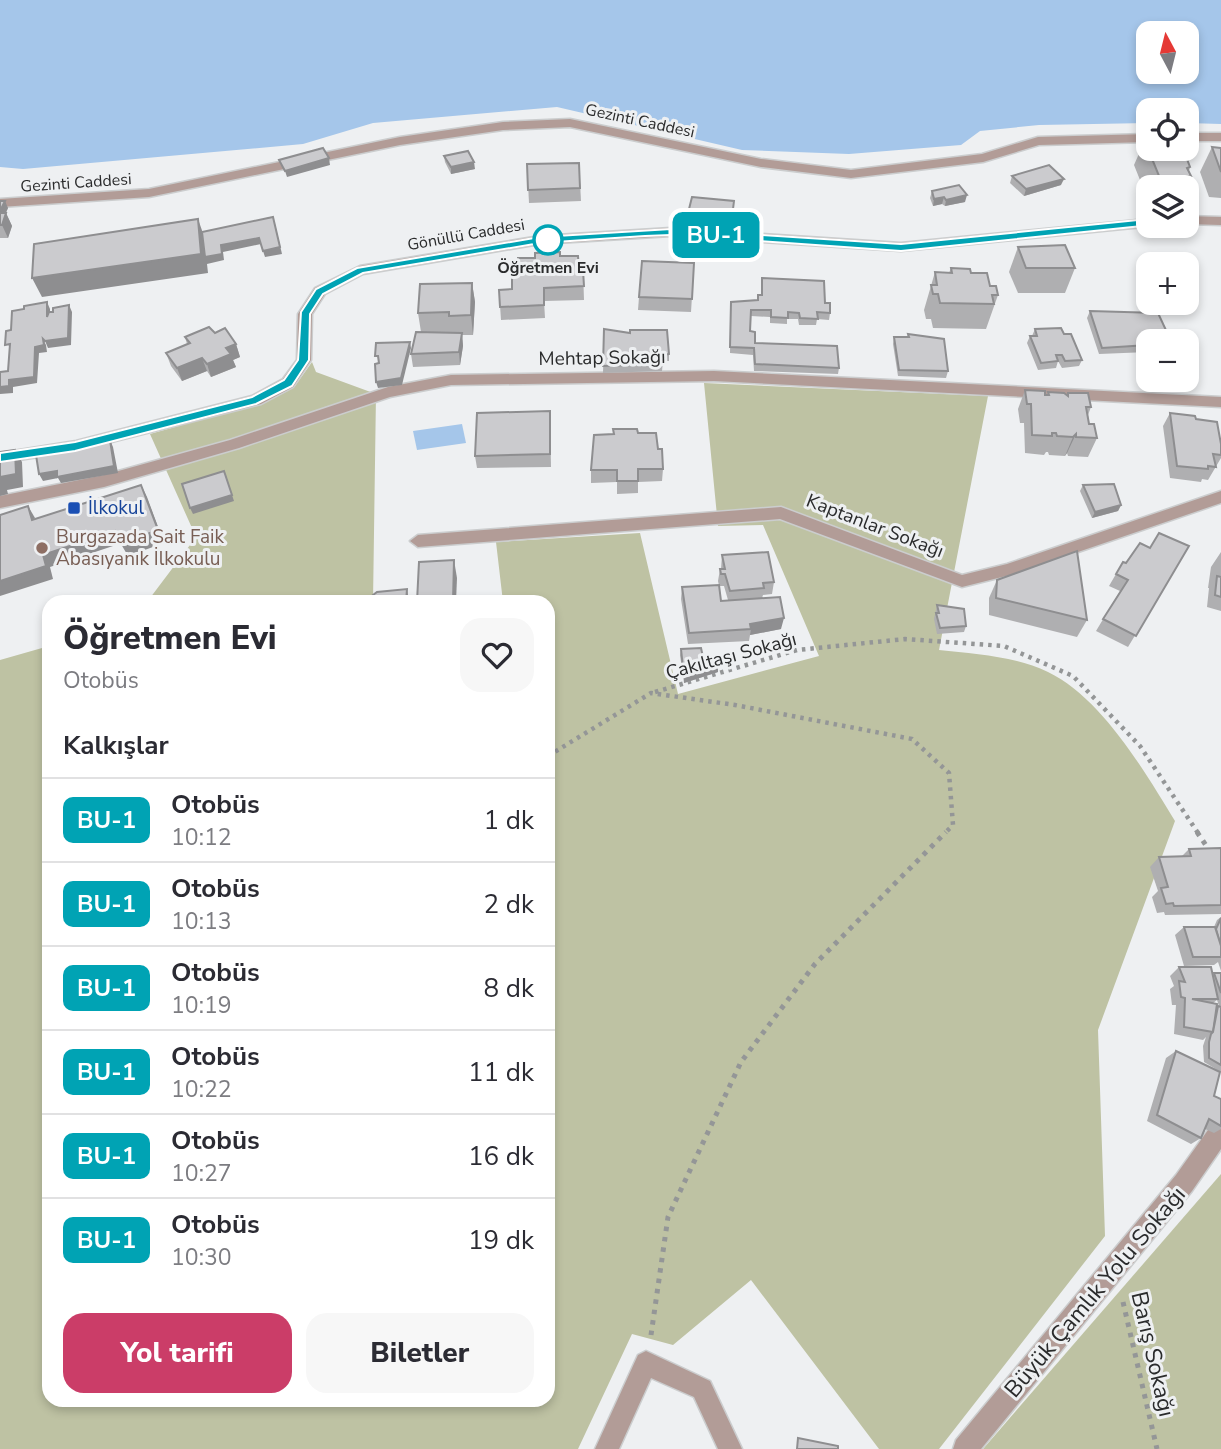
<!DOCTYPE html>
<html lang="tr">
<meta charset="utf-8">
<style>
body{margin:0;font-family:"Nunito Sans",sans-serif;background:#f7f7f7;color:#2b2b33;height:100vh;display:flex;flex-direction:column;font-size:26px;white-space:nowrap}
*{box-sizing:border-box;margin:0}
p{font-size:23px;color:#7c7c81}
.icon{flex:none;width:38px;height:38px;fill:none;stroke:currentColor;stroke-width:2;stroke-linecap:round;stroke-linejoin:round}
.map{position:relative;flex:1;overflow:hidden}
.sheet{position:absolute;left:42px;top:595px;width:513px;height:812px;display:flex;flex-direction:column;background:#fff;border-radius:21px;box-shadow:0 4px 10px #0003}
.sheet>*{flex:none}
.badge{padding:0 14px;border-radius:10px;font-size:24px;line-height:46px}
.needle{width:46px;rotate:353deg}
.buttons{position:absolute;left:1136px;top:21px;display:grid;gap:14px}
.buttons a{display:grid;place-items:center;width:63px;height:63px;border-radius:14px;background:#fff;box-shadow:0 4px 10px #0003;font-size:35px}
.map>.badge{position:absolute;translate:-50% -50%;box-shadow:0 0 0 4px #fff}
h2{padding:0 21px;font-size:26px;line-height:63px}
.round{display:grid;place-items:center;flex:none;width:74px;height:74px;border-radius:21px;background:#f7f7f7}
.summary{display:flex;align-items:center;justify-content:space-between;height:119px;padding:0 21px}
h1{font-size:33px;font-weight:800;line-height:52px}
.button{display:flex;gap:14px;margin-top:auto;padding:14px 21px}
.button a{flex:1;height:80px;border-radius:21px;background:#cb3d68;color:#fff;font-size:28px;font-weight:800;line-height:80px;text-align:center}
.button a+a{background:#f7f7f7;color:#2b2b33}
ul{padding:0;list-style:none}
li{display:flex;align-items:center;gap:21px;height:84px;padding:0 21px;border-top:2px solid #e1e1e2}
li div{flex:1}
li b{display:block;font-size:26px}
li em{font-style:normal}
li .badge{min-width:77px;font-weight:700;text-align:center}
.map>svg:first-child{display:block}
</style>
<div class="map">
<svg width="1221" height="1449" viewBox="0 0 1221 1449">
<rect width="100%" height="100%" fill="#eef0f2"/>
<g fill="#bec2a3">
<polygon points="312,362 316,372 376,394 373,602 147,602 196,537 150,434 257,404 295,386"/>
<path d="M704,383L988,396L939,650C975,654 1015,656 1048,672C1102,698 1145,772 1175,821L1098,1030L1105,1236L939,1449H879L751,1280L673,1345L632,1334L578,1449H0V660L49,646V1400H548V602H503L496,542L640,533L678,694L819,656L763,525L718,526Z"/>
<polygon points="1221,1174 1221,1449 983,1449"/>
</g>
<g fill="#a5c6ea" fill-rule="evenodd">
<path d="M0,0H1221V124L1187,123L1186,110H1148V123L1039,125L980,131L961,145L849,154L742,150L557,107L373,123L303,144L23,169L0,167ZM1148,33H1186V72H1148Z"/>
<polygon points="462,424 466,443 417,450 413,431"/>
</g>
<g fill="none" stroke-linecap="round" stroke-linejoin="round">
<defs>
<g id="minor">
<polygon points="1186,216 1221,217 1221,225 1186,224"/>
<polygon points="1148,219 1148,226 1153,226 901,251 671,236 540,244 363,274 325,294 312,314 311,360 293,387 261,404 76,451 0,463 0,453 76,441 252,396 283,379 297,360 298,314 315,288 360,266 540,236 671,228 901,243"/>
<polygon points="714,371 1221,397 1221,407 714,381 451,385 390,397 239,448 104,487 0,508 0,496 104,475 230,440 388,387 451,375"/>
<polygon points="1221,491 1221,503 1014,574 962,587 780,519 418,547 410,541 418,535 781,507 962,575 1007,564"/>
<polygon points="1221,1120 1221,1149 1192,1191 981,1449 953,1449 956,1440 1176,1175 1213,1123"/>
<polygon points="646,1351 710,1381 742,1449 718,1449 694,1397 651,1378 619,1449 595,1449 638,1355"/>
</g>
<g id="tertiary">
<polygon points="570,119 761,159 851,170 982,154 1038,137 1148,134 1148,142 1039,145 983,162 851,178 761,167 570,127 503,130 400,145 149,197 0,207 0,199 149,189 400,137 503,122"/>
<rect x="1186" y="133" width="35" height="8"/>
</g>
</defs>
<use href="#minor" stroke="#cbcdce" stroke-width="3"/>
<use href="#tertiary" stroke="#cbcdce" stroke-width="3"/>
<g stroke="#949697" stroke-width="4.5" stroke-dasharray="3.5 5" stroke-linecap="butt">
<polyline points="655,692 797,650 905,639 1004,646 1073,676 1140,746 1198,833"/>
<polyline points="548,756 651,693 735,705 912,739 949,773 953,825 945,833"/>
</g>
<g stroke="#949697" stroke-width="5" stroke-dasharray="4.5 6" stroke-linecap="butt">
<polyline points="1197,832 1211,853"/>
<polyline points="1123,1302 1157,1449"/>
<polyline points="651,1335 668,1217 741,1062 815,964 946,832"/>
</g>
<use href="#minor" fill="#b29c97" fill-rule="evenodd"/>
<use href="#tertiary" fill="#b29c97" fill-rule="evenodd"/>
</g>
<g fill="#afafb1" fill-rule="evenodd">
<polygon points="1145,140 1190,167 1189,171 1191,176 1186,187 1148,187 1148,200 1134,165"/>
<polygon points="1212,147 1221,148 1221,198 1209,197 1200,172"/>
<polygon points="444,156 475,169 451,174 445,162"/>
<polygon points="579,163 581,201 529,203 527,164"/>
<polygon points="1012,176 1061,185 1024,196 1010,183"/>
<polygon points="932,191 965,202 945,206 942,204 933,206 930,198"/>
<polygon points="0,201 8,208 6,213 12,226 8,238 0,238"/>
<polygon points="734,201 731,230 687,227 688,213"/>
<polygon points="1018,247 1075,268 1065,293 1018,293 1009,272"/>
<polygon points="560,256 579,271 583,270 584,300 544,301 545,318 501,320 499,290 512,289 518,273"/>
<polygon points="694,263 691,312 638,310 639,297"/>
<polygon points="951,268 971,273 990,286 998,295 986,329 933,328 931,319 926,319 924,310 935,272 949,273"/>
<polygon points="762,278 825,303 830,313 829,320 817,319 816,325 799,325 798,319 787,319 787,324 770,323 770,317 751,316 750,331 755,343 839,368 838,374 754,371 753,355 730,353 731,302 757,300 758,295 761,295"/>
<polygon points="472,283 475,302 473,335 462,335 463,346 460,365 413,367 411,354 421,332 418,313"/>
<polygon points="1090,311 1148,341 1148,352 1099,354 1087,318"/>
<polygon points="604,329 669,354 669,361 663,361 662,371 603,373"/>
<polygon points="1035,329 1064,334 1082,360 1079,366 1062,368 1058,361 1056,368 1038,370 1027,343 1030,336 1032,336"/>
<polygon points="215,333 236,344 240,357 233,360 236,367 211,377 207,371 182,381 171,366 166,353 187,344 185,337"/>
<polygon points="908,334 948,371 946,378 898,376 893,344 894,337 907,337"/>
<polygon points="1025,390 1045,395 1047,395 1048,392 1067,395 1068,393 1091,407 1088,415 1089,424 1097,438 1088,457 1068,456 1067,453 1065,456 1049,455 1048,452 1046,452 1044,455 1025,453 1024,423 1020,423 1018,409"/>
<polygon points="550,411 551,467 477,468 475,456"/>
<polygon points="1170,413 1196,419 1221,444 1221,458 1208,480 1202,479 1201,482 1170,478 1163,426"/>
<polygon points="638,433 658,449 663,469 662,481 638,482 638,493 617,494 617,482 591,483 591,470"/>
<polygon points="1083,485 1121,505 1118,511 1092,518 1080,491"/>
<polygon points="1189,546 1128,647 1096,631 1120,591 1109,586 1123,562 1126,563 1150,548"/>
<polygon points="1221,552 1221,611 1207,607 1209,588 1208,588 1211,567"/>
<polygon points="722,555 774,582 772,594 763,595 762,598 781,629 750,635 749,641 688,644 681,599 682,587 721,601 728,600 724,586 719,586 718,581 720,569 721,569"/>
<polygon points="997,580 1087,620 1077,637 989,615 989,598"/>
<polygon points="937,605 966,626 964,632 937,634 934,619"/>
<polygon points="681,649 718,666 718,672 684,683 680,655"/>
<polygon points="1221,848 1221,914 1165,915 1164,912 1157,913 1152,897 1158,891 1150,867 1159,857 1182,856 1189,849"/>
<polygon points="1221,917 1221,971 1218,962 1214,965 1184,966 1175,935 1184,927 1214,927 1217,920"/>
<path d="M1179,967L1212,974L1214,973H1221V1072L1204,1062L1203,1046L1206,1037L1203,1040L1174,1034L1176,1005H1172L1170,989L1174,986L1170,976ZM1217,1000L1219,1006L1216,1007L1213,1003Z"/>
<polygon points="1176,1051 1214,1096 1221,1099 1221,1129 1214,1133 1205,1129 1201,1138 1191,1144 1147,1121 1166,1058"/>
</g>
<g fill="#8e8e90">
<polygon points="329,158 330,165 287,177 285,171"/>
<polygon points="474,162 475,169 451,174 451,167"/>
<polygon points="1064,179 1061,185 1024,196 1026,189"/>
<polygon points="967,195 965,202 945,206 946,200"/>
<polygon points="944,197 942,204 933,206 934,199"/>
<polygon points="5,201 8,208 0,225 0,211"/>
<polygon points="6,213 12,226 8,238 2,225"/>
<polygon points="198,219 205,239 221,245 259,238 261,244 223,252 224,260 207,264 208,273 42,297 32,278"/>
<polygon points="275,224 282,254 265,257 263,251"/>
<polygon points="472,283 475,302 473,335 471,315"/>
<polygon points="47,302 50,309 50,323 47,317"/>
<polygon points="69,305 72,312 71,345 48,348 45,341"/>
<polygon points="462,333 463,346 460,365 459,352"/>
<polygon points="43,339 46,345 47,352 39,353 37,383 13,387 13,393 0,394 0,387 9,380 35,347"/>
<polygon points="410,342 411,348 402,385 378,388 376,382"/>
<polygon points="236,344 240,357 233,360 236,367 211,377 207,364 226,348"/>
<polygon points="202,358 207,371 182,381 177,368"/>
<polygon points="1076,434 1067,453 1065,456 1073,437"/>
<polygon points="110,440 113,447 118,473 61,483 58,478 43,481 39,474"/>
<polygon points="15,450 22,462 23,487 7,490 8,494 0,496 0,477"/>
<polygon points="224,471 234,501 193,514 190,508"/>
<polygon points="141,485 147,497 164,543 128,556 121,544"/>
<polygon points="1121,505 1118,511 1092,518 1095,512"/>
<polygon points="28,506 35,518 32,520"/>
<polygon points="115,531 122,543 50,567 53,579 0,596 0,581 43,555"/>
<polygon points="454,560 457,578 456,602 453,602"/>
<polygon points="407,589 409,601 409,602 406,602"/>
<polygon points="784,618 781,629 750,635 751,629 750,624"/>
<polygon points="718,666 718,672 684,683 684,677"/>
</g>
<g fill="#cbcbce" stroke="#8e8e90" stroke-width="2">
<polygon points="1212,147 1221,148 1221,172"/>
<polygon points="323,148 329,158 285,171 279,160"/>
<polygon points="1148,149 1183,149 1190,167 1187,168 1191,176 1159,176"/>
<polygon points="468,151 474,162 451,167 444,156"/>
<polygon points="579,163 580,188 528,190 527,164"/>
<polygon points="1049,165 1064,179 1026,189 1012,176"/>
<polygon points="959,185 967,195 946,200 944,197 934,199 932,191"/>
<polygon points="692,197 734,201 732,217 688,213"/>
<polygon points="0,201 5,201 0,211"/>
<polygon points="0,213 6,213 2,225 0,225"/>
<polygon points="273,217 280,247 263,251 259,238 221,245 222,254 205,257 202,232"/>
<polygon points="198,219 201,254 32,278 34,244"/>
<polygon points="1065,245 1075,268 1026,268 1018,247"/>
<polygon points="560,252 560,256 578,256 579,271 583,270 584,286 544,288 544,305 500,307 499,290 512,289 512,273 518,273 518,258 535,258 535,253"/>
<polygon points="642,261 694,263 692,299 639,297"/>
<polygon points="951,268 970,269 971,273 987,273 990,286 996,286 998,295 992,295 994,304 940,303 938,294 933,294 931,285 937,285 935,272 952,273"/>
<polygon points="762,278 824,281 825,303 830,303 830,313 817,312 818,319 800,318 799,313 788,312 788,318 771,317 771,310 751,310 750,331 755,332 755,343 837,346 839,368 755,364 754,348 730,347 731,302 758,300 758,295 762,295"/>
<polygon points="472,283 471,315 449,316 449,312 418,313 420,284"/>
<polygon points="47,302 47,317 49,312 53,312 53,308 69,305 68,338 45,341 43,339 44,345 35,347 34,377 9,380 9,386 0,387 0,372 8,371 10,344 5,345 6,331 11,330 12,311 24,309 24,306"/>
<polygon points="1090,311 1158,313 1171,341 1148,341 1148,345 1102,348"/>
<polygon points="209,327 215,333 225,328 236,344 226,348 231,354 207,364 202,358 177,368 166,353 190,343 185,337"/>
<polygon points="1061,328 1064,334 1071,334 1082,360 1065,361 1062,355 1056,355 1058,361 1041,363 1030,336 1037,336 1035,329"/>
<polygon points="604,329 630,333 630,330 667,330 669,354 664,355 662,364 603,366"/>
<polygon points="416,332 462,333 459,352 411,354"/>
<polygon points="908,334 944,339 948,371 899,370 894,337 909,337"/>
<polygon points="410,342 401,378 376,382 375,364 379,363 378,356 375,356 376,343"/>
<polygon points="1025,390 1045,391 1045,395 1049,395 1048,392 1064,393 1068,396 1068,393 1088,393 1091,407 1086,407 1089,424 1094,424 1097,438 1076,437 1076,434 1073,437 1057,436 1056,433 1052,433 1052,436 1032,435 1031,404 1027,404"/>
<polygon points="550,411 550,454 475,456 477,413"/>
<polygon points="1170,413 1195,416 1196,419 1217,422 1221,444 1221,455 1213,454 1216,467 1208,466 1208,469 1177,466"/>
<polygon points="613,429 637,429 638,433 656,433 658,449 662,449 663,469 638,469 638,481 617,481 617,470 591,470 594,435 614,434"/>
<polygon points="110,440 114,466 57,477 57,471 39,474 36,455"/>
<polygon points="15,450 16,474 0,477 0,452"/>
<polygon points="224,471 232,495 190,508 182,484"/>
<polygon points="1114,484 1121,505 1095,512 1083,485"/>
<polygon points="141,485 158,530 121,544 115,531 43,555 46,566 0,581 0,515 28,506 32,520"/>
<polygon points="1159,533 1189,546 1136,636 1103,619 1128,580 1116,574 1123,562 1126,563 1140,543 1150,548"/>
<polygon points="1077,551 1087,620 996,598 997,580"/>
<polygon points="768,552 774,582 763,583 764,588 730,591 725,574 721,574 720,569 725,569 722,555"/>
<polygon points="454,560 453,602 417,602 419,562"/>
<polygon points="1217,576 1221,577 1221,597 1215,595"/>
<polygon points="719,585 721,601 780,597 784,618 750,624 751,629 689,633 682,587"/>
<polygon points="407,589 406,602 364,602 377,592"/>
<polygon points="937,605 964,609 966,626 940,628 936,613 939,613"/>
<polygon points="701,648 703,657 714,656 718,666 684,677 681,649"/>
<polygon points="1221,848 1221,905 1174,906 1173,903 1166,904 1161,888 1168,887 1159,857 1191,856 1189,849"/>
<polygon points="1221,918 1221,946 1216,929"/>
<polygon points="1184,927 1215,927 1221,946 1221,957 1193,957"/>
<polygon points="1179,967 1211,967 1218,999 1192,999 1217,1004 1213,1032 1184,1027 1185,998 1181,997 1179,981 1185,982"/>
<polygon points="1214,973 1221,973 1221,993"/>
<polygon points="1218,1006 1221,1007 1221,1065 1209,1058 1209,1042 1211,1034 1213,1032"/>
<polygon points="1176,1051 1220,1072 1214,1096 1221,1099 1221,1126 1209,1119 1201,1138 1157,1115"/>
<polygon points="798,1438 838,1446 838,1449 797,1449"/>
</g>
<polygon fill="#00a3b4" stroke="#fff" stroke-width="2" points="1148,219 1152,220 1152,225 901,251 671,235 645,236 540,243 363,273 323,294 310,314 309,360 292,386 256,404 75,451 0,462 0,453 75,442 150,423 252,397 284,380 298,360 301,312 316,289 357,268 540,237 671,229 901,244"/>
<circle fill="#fff" stroke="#00a3b4" stroke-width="3.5" cx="548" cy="240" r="14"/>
<rect fill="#1a4fb4" stroke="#eef0f2" stroke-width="2.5" x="67" y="501" width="14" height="14" rx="3.5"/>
<circle fill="#8d6e63" stroke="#eef0f2" stroke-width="2.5" cx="42" cy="548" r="7"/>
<g text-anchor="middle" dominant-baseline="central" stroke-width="6" stroke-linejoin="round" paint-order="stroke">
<g font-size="16" fill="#2a2b2c" stroke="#eef0f2">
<text transform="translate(640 121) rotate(12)">Gezinti Caddesi</text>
<text transform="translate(76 183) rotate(-4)">Gezinti Caddesi</text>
<text transform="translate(466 235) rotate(-10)">Gönüllü Caddesi</text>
</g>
<g font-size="16" font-weight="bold" fill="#2a2b2c" stroke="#eef0f2">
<text x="548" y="268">Öğretmen Evi</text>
</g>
<g font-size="19" fill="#2a2b2c" stroke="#eef0f2">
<text transform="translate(602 358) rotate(-1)">Mehtap Sokağı</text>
<text transform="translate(875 526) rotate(21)">Kaptanlar Sokağı</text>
<text transform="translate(731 656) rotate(-15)">Çakıltaşı Sokağı</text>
</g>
<g font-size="19" fill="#164399" stroke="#eef0f2" text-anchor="start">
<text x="88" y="508">İlkokul</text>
</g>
<g font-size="19" fill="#785e54" stroke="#eef0f2" text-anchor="start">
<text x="56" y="537">Burgazada Sait Faik<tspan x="56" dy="22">Abasıyanık İlkokulu</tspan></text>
</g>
<g font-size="23" fill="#2a2b2c" stroke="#eef0f2">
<text transform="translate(1095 1292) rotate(-50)">Büyük Çamlık Yolu Sokağı</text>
<text transform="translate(1153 1354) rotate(77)">Barış Sokağı</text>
</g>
</g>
</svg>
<div class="buttons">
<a><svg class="needle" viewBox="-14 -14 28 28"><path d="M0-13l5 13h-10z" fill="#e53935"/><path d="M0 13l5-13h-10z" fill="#7c7c81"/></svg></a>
<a><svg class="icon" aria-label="locate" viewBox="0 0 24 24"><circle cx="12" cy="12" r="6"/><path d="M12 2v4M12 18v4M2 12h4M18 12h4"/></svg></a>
<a><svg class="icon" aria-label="layers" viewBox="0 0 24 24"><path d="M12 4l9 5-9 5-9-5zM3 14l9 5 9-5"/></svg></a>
<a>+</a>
<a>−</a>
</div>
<b class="badge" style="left:716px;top:235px;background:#00a3b4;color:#fff">BU-1</b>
<section class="sheet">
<div class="summary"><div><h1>Öğretmen Evi</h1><p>Otobüs</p></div><a class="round"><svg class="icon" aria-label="heart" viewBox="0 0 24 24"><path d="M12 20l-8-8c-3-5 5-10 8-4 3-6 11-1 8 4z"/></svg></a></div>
<h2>Kalkışlar</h2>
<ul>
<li><span class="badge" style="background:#00a3b4;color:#fff">BU-1</span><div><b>Otobüs</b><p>10:12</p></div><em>1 dk</em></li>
<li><span class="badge" style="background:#00a3b4;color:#fff">BU-1</span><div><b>Otobüs</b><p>10:13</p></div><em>2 dk</em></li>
<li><span class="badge" style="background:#00a3b4;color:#fff">BU-1</span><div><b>Otobüs</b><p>10:19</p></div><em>8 dk</em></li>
<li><span class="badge" style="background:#00a3b4;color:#fff">BU-1</span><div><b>Otobüs</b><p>10:22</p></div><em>11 dk</em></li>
<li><span class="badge" style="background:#00a3b4;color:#fff">BU-1</span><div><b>Otobüs</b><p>10:27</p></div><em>16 dk</em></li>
<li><span class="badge" style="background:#00a3b4;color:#fff">BU-1</span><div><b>Otobüs</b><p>10:30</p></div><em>19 dk</em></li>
</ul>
<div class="button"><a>Yol tarifi</a><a>Biletler</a></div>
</section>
</div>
